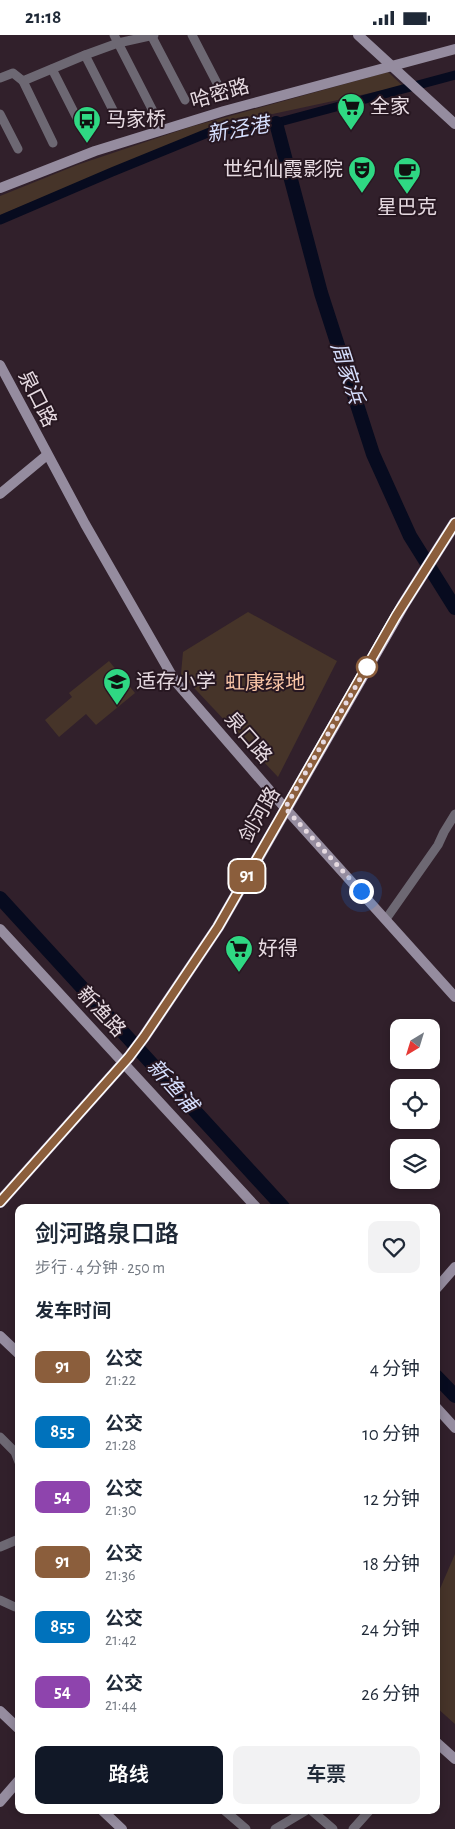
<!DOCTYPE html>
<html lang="zh">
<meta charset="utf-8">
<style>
body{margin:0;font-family:"Alegreya Sans","Noto Sans SC",sans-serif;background:#f2f2f3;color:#1f2937;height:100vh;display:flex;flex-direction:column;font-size:19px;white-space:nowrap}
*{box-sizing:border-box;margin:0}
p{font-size:16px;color:#747a83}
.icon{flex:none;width:28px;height:28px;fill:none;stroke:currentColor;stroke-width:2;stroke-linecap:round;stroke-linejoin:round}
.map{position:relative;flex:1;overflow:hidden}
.sheet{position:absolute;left:15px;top:1169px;width:425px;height:610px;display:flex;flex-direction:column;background:#fff;border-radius:10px;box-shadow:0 2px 8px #0003}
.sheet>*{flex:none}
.badge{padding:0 10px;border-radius:8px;font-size:18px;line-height:32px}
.needle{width:32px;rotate:218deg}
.fabs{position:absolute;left:390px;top:984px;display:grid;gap:10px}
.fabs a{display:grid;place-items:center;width:50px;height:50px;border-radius:10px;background:#fff;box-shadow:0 2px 8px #0003;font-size:25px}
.you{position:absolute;width:25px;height:25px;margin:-12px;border:4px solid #fff;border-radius:50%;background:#1a73e8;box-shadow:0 0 0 8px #1a73e833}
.map>.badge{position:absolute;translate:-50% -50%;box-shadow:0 0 0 2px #fff}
h2{padding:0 20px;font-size:19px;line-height:45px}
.round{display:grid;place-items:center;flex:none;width:52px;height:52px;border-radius:10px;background:#f2f2f3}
.headline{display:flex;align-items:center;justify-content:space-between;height:85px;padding:0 20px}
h1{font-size:24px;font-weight:600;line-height:38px}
.cta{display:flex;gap:10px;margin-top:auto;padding:10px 20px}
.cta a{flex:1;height:58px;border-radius:10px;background:#111827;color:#fff;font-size:20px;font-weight:600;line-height:58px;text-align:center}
.cta a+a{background:#f2f2f3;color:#1f2937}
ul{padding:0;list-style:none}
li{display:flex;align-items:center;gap:15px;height:65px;padding:0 20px}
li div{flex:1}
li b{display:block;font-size:19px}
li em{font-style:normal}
li .badge{min-width:55px;font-weight:700;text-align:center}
.status{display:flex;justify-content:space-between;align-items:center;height:35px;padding:0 25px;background:#fff;direction:ltr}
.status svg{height:14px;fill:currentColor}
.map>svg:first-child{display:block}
</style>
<div class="status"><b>21:18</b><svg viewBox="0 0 49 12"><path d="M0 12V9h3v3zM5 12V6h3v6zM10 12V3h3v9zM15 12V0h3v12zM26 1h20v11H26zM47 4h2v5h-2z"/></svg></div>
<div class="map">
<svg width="455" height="1794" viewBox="0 0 455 1794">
<rect width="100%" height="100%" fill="#31202b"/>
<g fill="#463429">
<polygon points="388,37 403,51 212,92 0,180 0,161 77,130 190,92"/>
<polygon points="248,577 337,626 278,742 181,639 183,617"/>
<polygon points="109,626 135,658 96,690 86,679 59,702 45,685 72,662 69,658"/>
<polygon points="455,1519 455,1689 436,1672 436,1563"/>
</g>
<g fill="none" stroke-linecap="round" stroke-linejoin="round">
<polyline stroke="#070b1f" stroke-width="9" points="0,185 112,137 210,97 276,88 455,40"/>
<g stroke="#070b1f" stroke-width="14">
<polyline points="276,88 321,258 373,419 410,501 455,573"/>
<polyline points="0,863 283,1172"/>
<polyline points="436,1341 455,1361"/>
</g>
<g stroke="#6d6873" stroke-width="9">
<polyline points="114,0 154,78"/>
<polyline points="151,0 185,65"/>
<polyline points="192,0 220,54"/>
<polyline points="85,20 116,81"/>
<polyline points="52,34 83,95"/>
<polyline points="0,43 13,38 23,46 85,20 118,8 154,0"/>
<polyline points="23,46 53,108"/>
<polyline points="0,79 18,114"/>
<polyline points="386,884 438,810 444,797 455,779"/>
<polyline points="0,1402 15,1417 19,1427"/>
<polyline points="0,1512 19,1504"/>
<polyline points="0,1565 15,1572 19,1570"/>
<polyline points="224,1775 246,1794"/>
<polyline points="311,1775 333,1794"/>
<polyline points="275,1794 307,1775"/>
<polyline points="353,1794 370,1775"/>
</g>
<g stroke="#958c9f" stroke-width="10">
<polyline points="358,0 455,89"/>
<polyline points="0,153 95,116 224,76 455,14"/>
<polyline points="0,330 85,489 175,646 285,773 455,962"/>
<polyline points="0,459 47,420"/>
<polyline points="0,894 256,1172"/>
<polyline points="436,1254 455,1232"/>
<polyline points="0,1301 19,1319"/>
<polyline points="436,1372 455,1393"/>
<polyline points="0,1676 19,1694"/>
<polyline points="436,1707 455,1724"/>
<polyline points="0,1767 19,1745"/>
<polyline points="102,1775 122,1794"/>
</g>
<polyline stroke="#b4a9c0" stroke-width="12" points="0,1167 129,1022 144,1002 218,892 403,570 455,488"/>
</g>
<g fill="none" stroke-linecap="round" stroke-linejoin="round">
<defs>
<polyline id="line" points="0,1167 129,1022 144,1002 218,892 396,581 455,488"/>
</defs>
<use href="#line" stroke="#fff" stroke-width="11"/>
<use href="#line" stroke="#8b5e3c" stroke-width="8"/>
<polyline stroke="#e6dae1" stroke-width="5" stroke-dasharray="0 9" points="361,856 285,773 371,625 367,632"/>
</g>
<defs>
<symbol id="supermarket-pin" viewBox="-11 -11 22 30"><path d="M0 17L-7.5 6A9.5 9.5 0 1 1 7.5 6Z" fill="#2fd883" stroke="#271721"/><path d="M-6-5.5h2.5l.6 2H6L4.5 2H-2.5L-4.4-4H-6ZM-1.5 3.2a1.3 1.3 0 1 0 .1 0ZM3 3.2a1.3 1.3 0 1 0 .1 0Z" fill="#111"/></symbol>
<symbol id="bus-pin" viewBox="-11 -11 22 30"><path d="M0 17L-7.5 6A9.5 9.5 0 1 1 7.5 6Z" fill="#2fd883" stroke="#271721"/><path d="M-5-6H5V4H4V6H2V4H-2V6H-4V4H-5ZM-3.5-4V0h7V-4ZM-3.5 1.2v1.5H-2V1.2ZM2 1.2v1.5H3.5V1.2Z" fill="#111"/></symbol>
<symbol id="theatre-pin" viewBox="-11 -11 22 30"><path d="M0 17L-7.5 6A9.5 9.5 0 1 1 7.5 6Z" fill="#2fd883" stroke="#271721"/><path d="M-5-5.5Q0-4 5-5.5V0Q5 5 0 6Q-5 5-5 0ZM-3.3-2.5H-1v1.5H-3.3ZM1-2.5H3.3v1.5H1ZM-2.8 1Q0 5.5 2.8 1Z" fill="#111"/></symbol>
<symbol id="cafe-pin" viewBox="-11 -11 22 30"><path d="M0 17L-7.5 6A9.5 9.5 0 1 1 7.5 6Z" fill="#2fd883" stroke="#271721"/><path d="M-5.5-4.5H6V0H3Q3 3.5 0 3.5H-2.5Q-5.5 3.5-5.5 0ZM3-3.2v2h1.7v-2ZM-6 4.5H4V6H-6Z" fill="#111"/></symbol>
<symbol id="school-pin" viewBox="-11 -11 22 30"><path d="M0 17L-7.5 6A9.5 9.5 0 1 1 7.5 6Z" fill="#2fd883" stroke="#271721"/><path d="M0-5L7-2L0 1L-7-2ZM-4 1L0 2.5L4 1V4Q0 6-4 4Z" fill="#111"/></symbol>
</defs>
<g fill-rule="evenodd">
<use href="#supermarket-pin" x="335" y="56" width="32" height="43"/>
<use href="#bus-pin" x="71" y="69" width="32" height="43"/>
<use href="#theatre-pin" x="346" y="119" width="32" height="43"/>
<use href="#cafe-pin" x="391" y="120" width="32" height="43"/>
<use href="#school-pin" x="101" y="631" width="32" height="43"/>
<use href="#supermarket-pin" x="223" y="898" width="32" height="43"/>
</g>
<circle fill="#fff" stroke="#8b5e3c" stroke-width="2.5" cx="367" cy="632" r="10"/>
<g text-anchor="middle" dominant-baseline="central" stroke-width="4" stroke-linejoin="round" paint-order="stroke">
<g font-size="20" fill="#e6dae1" stroke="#271721">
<text transform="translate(220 59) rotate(-16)">哈密路</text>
<text transform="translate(37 364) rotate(63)">泉口路</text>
<text transform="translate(248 703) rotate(49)">泉口路</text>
<text transform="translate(260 780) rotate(-60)">剑河路</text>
<text transform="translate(101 977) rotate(47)">新渔路</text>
</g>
<g font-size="20" fill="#e6dae1" stroke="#271721" text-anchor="start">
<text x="370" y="72">全家</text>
<text x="106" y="85">马家桥</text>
<text x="343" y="135" text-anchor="end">世纪仙霞影院</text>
<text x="407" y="173" text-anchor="middle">星巴克</text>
<text x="136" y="647">适存小学</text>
<text x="258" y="914">好得</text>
</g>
<g font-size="20" fill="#f8c4a6" stroke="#271721">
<text x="265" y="648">虹康绿地</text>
</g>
<g font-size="21" font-style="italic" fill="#d5defd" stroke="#271721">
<text transform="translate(238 95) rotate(-10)">新泾港</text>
<text transform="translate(347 338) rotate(72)">周家浜</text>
<text transform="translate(172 1051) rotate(48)">新渔浦</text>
</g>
</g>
</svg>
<div class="fabs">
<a><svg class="needle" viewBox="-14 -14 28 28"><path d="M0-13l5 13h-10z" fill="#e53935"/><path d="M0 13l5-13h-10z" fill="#747a83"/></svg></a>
<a><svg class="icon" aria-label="locate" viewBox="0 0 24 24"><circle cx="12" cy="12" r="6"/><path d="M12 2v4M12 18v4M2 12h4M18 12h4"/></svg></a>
<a><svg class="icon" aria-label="layers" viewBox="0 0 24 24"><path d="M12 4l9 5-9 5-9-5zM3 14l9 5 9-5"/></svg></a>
</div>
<div class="you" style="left:361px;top:856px"></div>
<b class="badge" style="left:247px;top:841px;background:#8b5e3c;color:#fff">91</b>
<section class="sheet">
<div class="headline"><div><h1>剑河路泉口路</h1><p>步行 · 4 分钟 · 250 m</p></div><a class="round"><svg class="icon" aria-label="heart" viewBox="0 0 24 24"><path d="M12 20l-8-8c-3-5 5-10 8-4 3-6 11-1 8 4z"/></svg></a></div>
<h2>发车时间</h2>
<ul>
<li><span class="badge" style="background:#8b5e3c;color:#fff">91</span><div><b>公交</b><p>21:22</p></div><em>4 分钟</em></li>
<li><span class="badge" style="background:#0072bc;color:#fff">855</span><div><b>公交</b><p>21:28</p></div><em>10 分钟</em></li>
<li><span class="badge" style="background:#8e44ad;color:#fff">54</span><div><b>公交</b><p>21:30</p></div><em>12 分钟</em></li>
<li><span class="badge" style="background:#8b5e3c;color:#fff">91</span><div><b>公交</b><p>21:36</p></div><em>18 分钟</em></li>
<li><span class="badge" style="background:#0072bc;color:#fff">855</span><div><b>公交</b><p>21:42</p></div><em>24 分钟</em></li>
<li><span class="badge" style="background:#8e44ad;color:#fff">54</span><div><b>公交</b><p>21:44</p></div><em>26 分钟</em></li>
</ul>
<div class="cta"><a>路线</a><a>车票</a></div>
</section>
</div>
